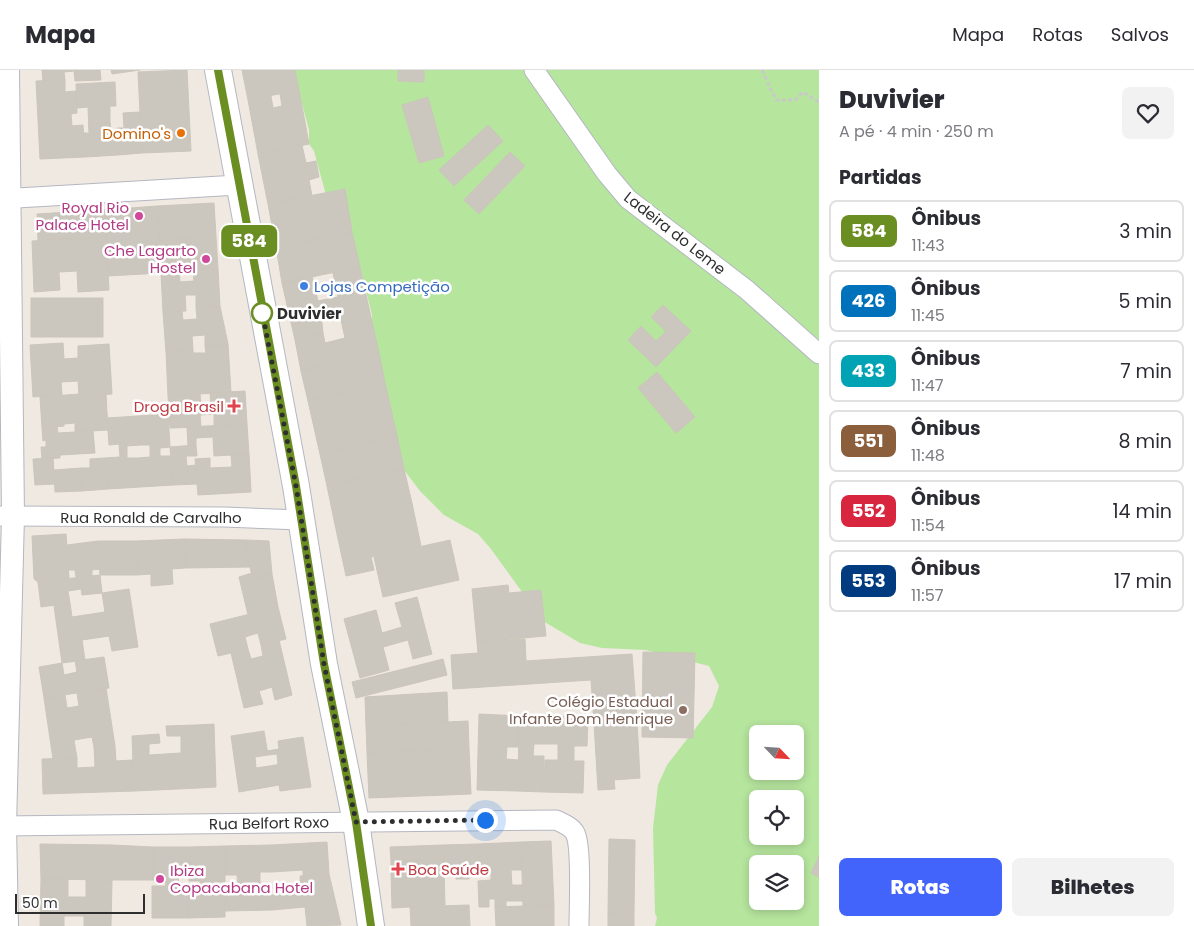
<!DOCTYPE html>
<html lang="pt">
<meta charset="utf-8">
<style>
body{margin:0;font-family:Poppins,sans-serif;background:#f2f2f3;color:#2b2b33;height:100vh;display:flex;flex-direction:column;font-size:19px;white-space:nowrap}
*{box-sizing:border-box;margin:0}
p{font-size:16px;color:#7c7c81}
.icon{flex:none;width:28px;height:28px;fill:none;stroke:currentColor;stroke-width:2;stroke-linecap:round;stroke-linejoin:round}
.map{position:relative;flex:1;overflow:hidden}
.details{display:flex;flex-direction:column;background:#fff;width:375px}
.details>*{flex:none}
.badge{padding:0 10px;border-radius:8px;font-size:18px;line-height:32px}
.needle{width:32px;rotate:115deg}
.fabs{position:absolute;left:749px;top:655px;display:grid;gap:10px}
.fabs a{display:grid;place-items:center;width:55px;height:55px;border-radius:8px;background:#fff;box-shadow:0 2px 8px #0003;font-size:25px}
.scale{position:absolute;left:15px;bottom:12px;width:130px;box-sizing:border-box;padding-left:5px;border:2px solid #2e2e2e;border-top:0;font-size:14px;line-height:18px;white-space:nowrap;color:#2e2e2e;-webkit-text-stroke:4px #fff;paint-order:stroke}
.you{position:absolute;width:25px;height:25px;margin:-12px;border:4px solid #fff;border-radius:50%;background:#1a73e8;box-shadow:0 0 0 8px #1a73e833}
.map>.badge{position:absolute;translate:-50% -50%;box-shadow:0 0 0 2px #fff}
h2{padding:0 20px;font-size:19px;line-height:45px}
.round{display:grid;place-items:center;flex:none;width:52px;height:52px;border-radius:8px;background:#f2f2f3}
.head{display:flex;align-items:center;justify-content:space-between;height:85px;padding:0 20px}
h1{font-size:24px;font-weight:800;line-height:38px}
.cta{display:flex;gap:10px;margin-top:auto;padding:10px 20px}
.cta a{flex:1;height:58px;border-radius:8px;background:#4264fb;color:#fff;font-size:20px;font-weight:800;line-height:58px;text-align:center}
.cta a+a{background:#f2f2f3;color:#2b2b33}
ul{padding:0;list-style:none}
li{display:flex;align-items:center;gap:15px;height:62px;margin:0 10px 8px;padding:0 10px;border:2px solid #e1e1e2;border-radius:8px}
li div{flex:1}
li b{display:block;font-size:19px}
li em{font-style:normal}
li .badge{min-width:55px;font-weight:700;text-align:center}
header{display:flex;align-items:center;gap:30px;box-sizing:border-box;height:70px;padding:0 25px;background:#fff;border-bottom:1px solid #e1e1e2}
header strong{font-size:24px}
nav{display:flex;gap:28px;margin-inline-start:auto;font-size:18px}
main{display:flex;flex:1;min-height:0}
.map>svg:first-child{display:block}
</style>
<header>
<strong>Mapa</strong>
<nav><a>Mapa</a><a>Rotas</a><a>Salvos</a></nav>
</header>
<main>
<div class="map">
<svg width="819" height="856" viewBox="0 0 819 856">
<rect width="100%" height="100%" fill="#efe9e1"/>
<path fill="#b6e59e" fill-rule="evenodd" d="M293,0H819V856H655L657,848L655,843L653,758L658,715L667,695L712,637L719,616L709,596L646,580L602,578L580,573L543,551L491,479L478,464L444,445L420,421L401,396L388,328L381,318L371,256L372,245L361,200L352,201L326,125L314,81L309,74V60ZM758,664H795V701H758ZM758,729H795V766H758ZM758,794H795V831H758Z"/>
<g fill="#cbc7bf" stroke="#cbc5ba">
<polygon points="42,0 100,0 101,10 75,11 74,1 64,2 65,10 43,11"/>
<polygon points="111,0 140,0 112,4"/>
<polygon points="187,0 191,81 142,83 138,2"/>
<polygon points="242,0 295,0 299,20 248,30"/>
<polygon points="398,0 424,0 424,12 398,11"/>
<polygon points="65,10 65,22 76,21 77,43 71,44 72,56 83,55 85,87 40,89 36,11"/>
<polygon points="115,12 116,36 110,36 110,53 111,62 117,61 118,85 85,87 84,63 89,63 88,37 77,38 76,14"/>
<polygon points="299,20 309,74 258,84 248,30 271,26 273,38 282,36 280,24"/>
<polygon points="428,27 444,86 419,93 402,35"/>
<polygon points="140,42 142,83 118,85 117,58 124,58 123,43"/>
<polygon points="110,53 111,67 90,69 89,54"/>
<polygon points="488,55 503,71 454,116 439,100"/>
<polygon points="302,75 306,93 316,91 319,107 309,110 312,126 268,134 258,84"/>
<polygon points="510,82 525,96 479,144 464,130"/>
<polygon points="345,119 352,162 276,177 268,134"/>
<polygon points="214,133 216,167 159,171 157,136"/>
<polygon points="157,136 161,203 108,206 104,140"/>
<polygon points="104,140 106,167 38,171 37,144"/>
<polygon points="352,162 360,197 282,213 276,177"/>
<polygon points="106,167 109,220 78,222 77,201 59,202 60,220 34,222 32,171"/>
<polygon points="216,167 218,199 161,203 159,171"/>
<polygon points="360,197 372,252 343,259 339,240 321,244 323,263 295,270 282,213 312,206 318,231 338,227 333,203"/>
<polygon points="218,199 220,236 196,237 196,225 185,225 186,241 163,242 161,203 179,201 180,212 194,211 193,200"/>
<rect x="31" y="228" width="72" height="39"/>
<polygon points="663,235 691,261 656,297 628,270 641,256 656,271 666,261 651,247"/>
<polygon points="220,236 228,274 205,276 205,265 192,266 193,280 166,282 163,242 182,241 183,250 197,249 196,237"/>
<polygon points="372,252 379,283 301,301 295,270 323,263 325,273 345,268 343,259"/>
<polygon points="63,273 64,289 78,288 78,276 109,274 112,324 79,326 78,311 61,312 62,325 33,327 30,275"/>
<polygon points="228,274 231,322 168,326 166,282 193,280 193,283 206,283 205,276"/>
<polygon points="379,283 385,313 308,331 301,301"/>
<polygon points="657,302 695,347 676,363 638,318"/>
<polygon points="385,313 397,366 320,384 308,331"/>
<polygon points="245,321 247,354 214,356 214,344 200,345 201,357 170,358 168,326 200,324 201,336 211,335 210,323"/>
<polygon points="79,324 79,326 106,324 108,360 75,362 75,353 64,354 64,356 42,358 40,327"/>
<polygon points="168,344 170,377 160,378 160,386 171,386 173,415 140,417 138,388 150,387 150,375 140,375 138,346"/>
<polygon points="138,346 140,375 127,376 127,388 138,388 140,417 108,419 105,388 120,387 119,374 109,375 107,348"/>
<polygon points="247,354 249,384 214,386 213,367 196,368 196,375 188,376 187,357"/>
<polygon points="57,357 58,363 93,361 95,383 60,385 60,388 42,389 41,377 46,377 46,370 43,371 42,358"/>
<polygon points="397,366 404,399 327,416 320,384"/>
<polygon points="196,375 197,386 186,386 187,396 196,395 197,414 173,415 170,377"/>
<polygon points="249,384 251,422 198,425 195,389 210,388 210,398 232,397 231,385"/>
<polygon points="53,388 55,414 35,415 33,389"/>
<polygon points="105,388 108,419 82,421 81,398 90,398 90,389"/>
<polygon points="81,398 82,421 55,422 54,400"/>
<polygon points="404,399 412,433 334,450 327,416"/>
<polygon points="412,433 421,476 371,487 374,500 346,506 334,450"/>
<polygon points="66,464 69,508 38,512 34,509 32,466"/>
<polygon points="184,469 246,470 246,482 251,497 185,498"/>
<polygon points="184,469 185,498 172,499 173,514 151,516 151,504 137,505 136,471"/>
<polygon points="246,470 269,471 272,504 253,509 246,482"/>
<polygon points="450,470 459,510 383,527 374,487"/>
<polygon points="98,471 101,499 92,500 92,506 76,507 75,500 69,500 67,475"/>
<polygon points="98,471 136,471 137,505 100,505"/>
<polygon points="252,503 253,509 272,504 278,537 248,545 239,507"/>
<polygon points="100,505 102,523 82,525 81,519 68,521 70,533 41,537 38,512"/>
<polygon points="508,515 509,523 541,520 546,566 477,572 472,519"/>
<polygon points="129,519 138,577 112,581 109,566 82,570 85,590 62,593 54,536 70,533 72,547 105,542 102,523"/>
<polygon points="417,527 432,584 413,589 408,570 383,577 389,600 360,608 344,549 376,540 382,563 402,557 395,533"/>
<polygon points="278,537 286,569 261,575 258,563 245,567 248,579 218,586 210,554"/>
<polygon points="525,569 526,591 632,584 637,650 594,653 591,610 453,619 451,585 478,583 477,572"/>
<polygon points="279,570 292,625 275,630 272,617 259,621 263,634 244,638 231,583 248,579 251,589 263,586 261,575"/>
<polygon points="643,582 695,583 693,668 642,667"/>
<polygon points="104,587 109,618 44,628 39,597 62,593 64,605 77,602 75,591"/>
<polygon points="443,589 447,605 356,628 352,612"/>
<polygon points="106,618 115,676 94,677 92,667 74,670 77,688 53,689 44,628 65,625 67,638 79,636 77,623"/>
<polygon points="447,622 448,652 366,656 365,627"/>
<polygon points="479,644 520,646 519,677 507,677 506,689 518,690 517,721 477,720"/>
<polygon points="520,646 547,646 546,674 534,674 533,686 544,686 544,722 517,721"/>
<polygon points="547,646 588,647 587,676 574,676 574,691 584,691 583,723 544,722 545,690 558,690 558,674 546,674"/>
<polygon points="637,650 640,708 614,710 615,719 598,720 594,653"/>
<polygon points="468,651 469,678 367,683 366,656"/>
<polygon points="214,654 216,717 199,718 196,655"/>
<polygon points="196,655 199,718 134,721 132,666 159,664 160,673 149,674 149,685 181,683 181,666 167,666 166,656"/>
<polygon points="264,661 268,685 255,687 256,698 276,695 279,715 239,722 231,666"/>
<polygon points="303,667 311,717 280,721 276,695 278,694 277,684 268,685 267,681 279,679 278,671"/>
<polygon points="115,676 116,691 133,690 134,721 43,724 42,689 77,688 77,698 95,697 94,677"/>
<polygon points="469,678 471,724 369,728 367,683"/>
<polygon points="609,769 635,770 634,842 608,843"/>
<polygon points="551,771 554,835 523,836 521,772"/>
<polygon points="327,772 329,804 303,806 303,800 272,802 272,775"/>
<polygon points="521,772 522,800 511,800 512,815 522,815 523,831 506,831 506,837 495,837 495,829 489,829 489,837 479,837 478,811 491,810 491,798 479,799 478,774"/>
<polygon points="40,774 112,775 112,810 41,809"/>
<polygon points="478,774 479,799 469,799 469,809 456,809 456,800 444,800 443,775"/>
<polygon points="112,775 153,777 153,810 112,810"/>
<polygon points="272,775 272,802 260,802 260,817 271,817 272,840 225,841 225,818 238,818 237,805 225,805 225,776"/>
<polygon points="443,775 444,789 391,791 390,777"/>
<polygon points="225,776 225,812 213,812 213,822 225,822 225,847 188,848 188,823 201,823 200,811 189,811 189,777"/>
<polygon points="153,777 189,777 189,806 178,806 179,817 188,817 188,848 152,848 152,816 166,816 165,810 153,810"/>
<polygon points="819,786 819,807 811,803"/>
<polygon points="444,789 444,800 391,802 391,791"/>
<polygon points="444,800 445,835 392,838 391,802"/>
<polygon points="329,804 341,855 307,856 305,837 272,840 271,825 301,824 300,806"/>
<polygon points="41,809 68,809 68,827 86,827 86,810 112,810 111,856 84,856 84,846 64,846 64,856 40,856"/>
<polygon points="469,835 470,856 411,856 410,837"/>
<polygon points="554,835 554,856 496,856 495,837"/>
<polygon points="634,842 634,856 608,856 608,843"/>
</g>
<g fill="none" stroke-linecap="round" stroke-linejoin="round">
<defs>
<g id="minor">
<polyline points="534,0 607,104 628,129 747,220 819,284"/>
<polyline points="0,129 238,115"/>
<polyline points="0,446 224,447 301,450"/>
<path d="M0,756L556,750C562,753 571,756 575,763C582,776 579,838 579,856"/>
</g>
<polyline id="tertiary" points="7,856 5,756 13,446 8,0"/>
<polyline id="secondary" points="218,0 296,416 324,594 356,752 371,856"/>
</defs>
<use href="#minor" stroke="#b4b7c1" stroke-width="21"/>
<use href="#tertiary" stroke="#b4b7c1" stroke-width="24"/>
<use href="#secondary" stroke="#b4b7c1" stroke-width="28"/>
<polyline stroke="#c9c9c9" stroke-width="3" stroke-dasharray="4 2.5" stroke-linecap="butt" points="762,0 776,30 795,30 803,22 819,32"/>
<use href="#minor" stroke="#fff" stroke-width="19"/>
<use href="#tertiary" stroke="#fff" stroke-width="22"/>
<use href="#secondary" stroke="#fff" stroke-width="26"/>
</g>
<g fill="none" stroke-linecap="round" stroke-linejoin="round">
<defs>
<polyline id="line" points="218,0 296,416 324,594 356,752 371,856"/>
</defs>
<use href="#line" stroke="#fff" stroke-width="11"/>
<use href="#line" stroke="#6b8e23" stroke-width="8"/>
<polyline stroke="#2e2e2e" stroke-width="5" stroke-dasharray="0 9" points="262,243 262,241 296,416 324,594 356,752 485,750"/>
</g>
<circle fill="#e8710a" stroke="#fff" stroke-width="2" cx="181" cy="63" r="5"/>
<g fill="#d1479c" stroke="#fff" stroke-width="2">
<circle cx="139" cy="146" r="5"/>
<circle cx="206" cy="189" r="5"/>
<circle cx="160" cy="809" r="5"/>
</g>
<circle fill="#3f7fe0" stroke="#fff" stroke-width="2" cx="304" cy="216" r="5"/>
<circle fill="#fff" stroke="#6b8e23" stroke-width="2.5" cx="262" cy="243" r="10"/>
<g fill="#e0444e" stroke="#fff" stroke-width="2">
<path d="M231.5 328.5h5v5h5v5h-5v5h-5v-5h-5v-5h5z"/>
<path d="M395.5 791.5h5v5h5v5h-5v5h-5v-5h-5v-5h5z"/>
</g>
<circle fill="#8d6e63" stroke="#fff" stroke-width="2" cx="683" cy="640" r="5"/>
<g text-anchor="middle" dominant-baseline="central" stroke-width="5" stroke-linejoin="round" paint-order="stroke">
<g font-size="15" fill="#c56008" stroke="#fff" text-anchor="end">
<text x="171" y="63">Domino's</text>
</g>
<g font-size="15" fill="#b23c85" stroke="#fff" text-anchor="end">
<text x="129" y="137">Royal Rio<tspan x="129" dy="17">Palace Hotel</tspan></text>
<text x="196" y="180">Che Lagarto<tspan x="196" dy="17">Hostel</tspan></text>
<text x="170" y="800" text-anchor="start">Ibiza<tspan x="170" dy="17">Copacabana Hotel</tspan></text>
</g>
<g font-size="15" fill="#2e2e2e" stroke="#fff">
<text transform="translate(675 163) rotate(38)">Ladeira do Leme</text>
<text x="151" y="447">Rua Ronald de Carvalho</text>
<text transform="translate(269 753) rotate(-1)">Rua Belfort Roxo</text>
</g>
<g font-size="15" fill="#366cbe" stroke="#fff" text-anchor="start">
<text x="314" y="216">Lojas Competição</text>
</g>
<g font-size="15" font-weight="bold" fill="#2e2e2e" stroke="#fff" text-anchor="start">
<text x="277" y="243">Duvivier</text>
</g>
<g font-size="15" fill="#be3a42" stroke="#fff" text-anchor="end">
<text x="224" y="336">Droga Brasil</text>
<text x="408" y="799" text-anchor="start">Boa Saúde</text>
</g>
<g font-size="15" fill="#785e54" stroke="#fff" text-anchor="end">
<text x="673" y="631">Colégio Estadual<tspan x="673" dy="17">Infante Dom Henrique</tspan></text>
</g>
</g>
</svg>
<div class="fabs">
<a><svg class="needle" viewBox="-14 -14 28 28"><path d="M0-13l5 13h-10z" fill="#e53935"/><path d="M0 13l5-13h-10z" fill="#7c7c81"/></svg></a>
<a><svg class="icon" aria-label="locate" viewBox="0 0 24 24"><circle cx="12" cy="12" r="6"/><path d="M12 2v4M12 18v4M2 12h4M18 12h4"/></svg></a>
<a><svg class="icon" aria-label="layers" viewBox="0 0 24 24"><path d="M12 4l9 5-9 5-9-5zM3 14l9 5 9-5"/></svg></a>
</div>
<div class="scale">50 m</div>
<div class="you" style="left:485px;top:750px"></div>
<b class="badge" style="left:249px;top:171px;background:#6b8e23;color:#fff">584</b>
</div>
<section class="details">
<div class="head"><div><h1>Duvivier</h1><p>A pé · 4 min · 250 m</p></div><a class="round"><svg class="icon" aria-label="heart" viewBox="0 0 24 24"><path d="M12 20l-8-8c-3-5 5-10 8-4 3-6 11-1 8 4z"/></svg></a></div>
<h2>Partidas</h2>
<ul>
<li><span class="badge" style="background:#6b8e23;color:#fff">584</span><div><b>Ônibus</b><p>11:43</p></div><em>3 min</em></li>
<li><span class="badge" style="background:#0072bc;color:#fff">426</span><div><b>Ônibus</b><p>11:45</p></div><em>5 min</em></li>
<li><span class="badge" style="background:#00a3b4;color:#fff">433</span><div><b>Ônibus</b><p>11:47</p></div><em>7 min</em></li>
<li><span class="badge" style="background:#8b5e3c;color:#fff">551</span><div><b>Ônibus</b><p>11:48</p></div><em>8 min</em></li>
<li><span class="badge" style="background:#d7263d;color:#fff">552</span><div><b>Ônibus</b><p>11:54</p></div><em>14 min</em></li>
<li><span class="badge" style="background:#003b80;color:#fff">553</span><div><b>Ônibus</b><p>11:57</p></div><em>17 min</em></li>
</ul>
<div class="cta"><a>Rotas</a><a>Bilhetes</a></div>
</section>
</main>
